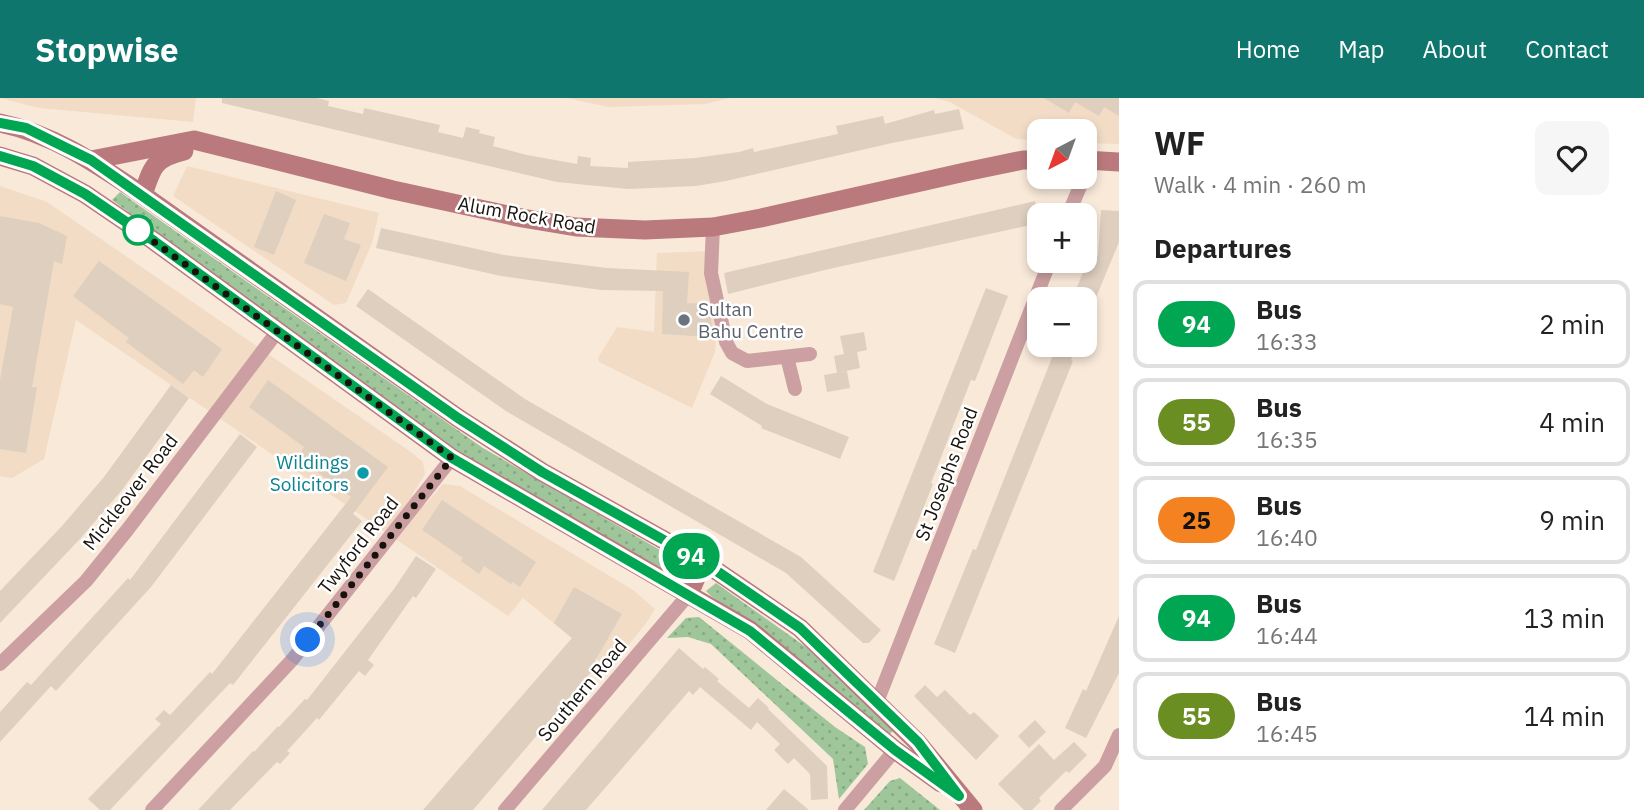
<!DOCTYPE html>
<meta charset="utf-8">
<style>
body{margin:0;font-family:"IBM Plex Sans",sans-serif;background:#f6f6f6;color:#222;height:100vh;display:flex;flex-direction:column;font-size:26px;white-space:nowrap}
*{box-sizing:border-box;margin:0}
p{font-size:23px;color:#767676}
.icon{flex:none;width:38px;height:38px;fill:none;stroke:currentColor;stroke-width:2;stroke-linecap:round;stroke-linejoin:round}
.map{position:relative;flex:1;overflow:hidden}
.details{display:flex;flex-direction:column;background:#fff;width:525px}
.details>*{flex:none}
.badge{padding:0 14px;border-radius:23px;font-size:24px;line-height:46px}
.needle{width:46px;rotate:221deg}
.tools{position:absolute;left:1027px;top:21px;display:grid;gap:14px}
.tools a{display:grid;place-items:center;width:70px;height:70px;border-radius:14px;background:#fff;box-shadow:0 4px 10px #0003;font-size:35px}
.you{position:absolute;width:35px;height:35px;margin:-18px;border:5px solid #fff;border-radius:50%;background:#1a73e8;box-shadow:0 0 0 10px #1a73e833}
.map>.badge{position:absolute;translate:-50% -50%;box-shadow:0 0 0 4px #fff}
h2{padding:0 35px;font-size:26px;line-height:63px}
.round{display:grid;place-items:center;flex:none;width:74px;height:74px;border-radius:14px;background:#f6f6f6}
.overview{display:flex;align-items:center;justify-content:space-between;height:119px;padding:0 35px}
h1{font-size:33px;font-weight:700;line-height:52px}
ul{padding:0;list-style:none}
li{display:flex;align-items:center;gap:21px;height:88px;margin:0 14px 10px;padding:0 21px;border:4px solid #e0e0e0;border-radius:14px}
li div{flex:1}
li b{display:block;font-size:26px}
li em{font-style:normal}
li .badge{min-width:77px;font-weight:700;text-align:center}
header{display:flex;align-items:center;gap:42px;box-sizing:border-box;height:98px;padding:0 35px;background:#0f766e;color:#fff}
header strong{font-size:33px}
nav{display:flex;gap:38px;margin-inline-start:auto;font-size:24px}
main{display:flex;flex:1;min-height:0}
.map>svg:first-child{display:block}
</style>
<header>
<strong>Stopwise</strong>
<nav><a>Home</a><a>Map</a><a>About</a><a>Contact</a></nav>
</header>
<main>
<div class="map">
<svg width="1119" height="712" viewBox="0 0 1119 712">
<defs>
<pattern id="green-dots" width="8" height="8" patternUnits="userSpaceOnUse" patternTransform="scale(1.75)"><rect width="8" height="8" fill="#9fc69b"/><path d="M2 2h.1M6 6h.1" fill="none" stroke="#88a984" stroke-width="1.8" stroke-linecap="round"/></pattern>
</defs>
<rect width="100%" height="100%" fill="#f9e9d9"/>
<g fill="#f2dcc6">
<polygon points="0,0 196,0 193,24 39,10"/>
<polygon points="567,0 729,0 706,6 608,9"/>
<polygon points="935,0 1119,0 1119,46 1085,45 1085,33 1040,33 1039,42 1016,41 950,4"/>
<polygon points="187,68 379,115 372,145 346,205 334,207 173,98"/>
<polygon points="0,88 47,104 411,354 423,364 425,376 412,397 425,407 443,386 460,388 633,492 655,511 647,524 609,571 523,500 508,518 76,222 44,361 12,380 0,378"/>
<polygon points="710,153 720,235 716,238 715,254 692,310 599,264 598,260 617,229 654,234 657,155"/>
</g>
<g fill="url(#green-dots)">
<polygon points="120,94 483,350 686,467 686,474 679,480 458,355 112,102"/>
<polygon points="716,485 820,559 897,629 890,636 766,535 711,498 706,493"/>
<polygon points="699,519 835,629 865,649 868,666 839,701 833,661 711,546 688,539 667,540 686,520"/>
<polygon points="900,680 940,712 864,712 890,683"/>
</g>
<g fill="#decfbf">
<polygon points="222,0 317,0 329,3 328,8 363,16 364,10 440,27 438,34 463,40 466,29 480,32 479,35 495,39 493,48 527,57 577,66 578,58 591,60 590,68 628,70 628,64 695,60 739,54 753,50 754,54 838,36 836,28 883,18 885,26 934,12 935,16 959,11 964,31 892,45 726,83 696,88 628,91 557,84 222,5"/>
<polygon points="1044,0 1119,0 1119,18 1104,9 1099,18 1075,4 1069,15"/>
<polygon points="276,93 296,102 274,157 254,149"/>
<polygon points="1035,103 1040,125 829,171 728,196 724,175"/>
<polygon points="1101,112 1119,113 1119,144 1085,226 1085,201 1072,201 1091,155 1098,158"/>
<polygon points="324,116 350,125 344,141 361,147 346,183 304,165"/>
<polygon points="0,118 39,125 67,138 62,166 54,163 32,289 37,289 26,355 0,351 0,282 13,209 0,206"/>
<polygon points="381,130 504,157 607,170 689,174 687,205 708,206 712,227 711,239 662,236 663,193 601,192 501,178 376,150"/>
<polygon points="99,163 222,251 203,279 194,272 183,286 126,244 129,240 73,198"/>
<polygon points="986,190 1008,198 975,283 971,282 931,385 933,386 894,483 873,474"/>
<polygon points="368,191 525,301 801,459 881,532 869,545 863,545 786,475 506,313 356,208"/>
<polygon points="864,234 867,252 857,254 860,270 837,275 834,258 844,256 840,238"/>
<polygon points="1057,247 1077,247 1071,262 1073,263 955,555 934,546 973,451 976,452"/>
<polygon points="847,273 850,290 827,294 824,277"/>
<polygon points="721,278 767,306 849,339 840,361 761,330 762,328 710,296"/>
<polygon points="268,282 388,369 353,416 362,423 233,587 230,585 110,712 100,712 88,701 161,626 155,621 164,612 170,617 210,574 212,576 351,399 312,370 314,368 299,357 304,349 249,309"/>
<polygon points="171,287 189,300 122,392 79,442 0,525 0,493 62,428 104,379"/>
<polygon points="240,336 257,349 151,489 56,593 51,588 0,644 0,614 27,584 31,587 128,480 130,482"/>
<polygon points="442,402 536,464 520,489 513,484 511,486 484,468 479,476 461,463 463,460 422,432"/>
<polygon points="416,458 436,471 416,500 413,498 368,562 374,567 365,578 359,573 319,622 317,620 287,653 290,655 280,666 277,664 230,712 198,712 253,653 254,654 278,628 279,629 305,601 307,602 394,491"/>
<polygon points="574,489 622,516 595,563 598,566 473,712 423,712 572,540 554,525"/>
<polygon points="1119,518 1119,575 1086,640 1065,630 1083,591 1086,593"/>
<polygon points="679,550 703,571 705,569 719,581 717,583 749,610 758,600 769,610 768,611 827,668 828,701 811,702 810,676 794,660 788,666 774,652 780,646 757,624 751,632 700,589 693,597 689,593 586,712 542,712"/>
<polygon points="925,587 937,599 945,592 970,617 974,614 999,638 976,662 914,598"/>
<polygon points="1035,622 1046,634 1029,650 1018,638"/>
<polygon points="1074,644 1087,657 1069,675 1066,673 1039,700 1041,703 1032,712 1024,712 998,686 1039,646 1054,662"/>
<polygon points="784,691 809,712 766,712"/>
</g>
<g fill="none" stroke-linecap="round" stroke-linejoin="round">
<g stroke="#cca0a2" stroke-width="14">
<polyline points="1068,117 1084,79"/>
<polyline points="713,129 711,175 726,244 732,255 747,263 810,256"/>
<polyline points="787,259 795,291"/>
<polyline points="0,566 86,483 128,431 277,234"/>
<polyline points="877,604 1050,163"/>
<polyline points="152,712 292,562 452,360"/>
<polyline points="505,712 689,496"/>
<polyline points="845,712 895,652"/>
<polyline points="1061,712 1105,668 1119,637"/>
</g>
<g stroke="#ba7a7d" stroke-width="19">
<path d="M0,25C54,36 98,67 143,97L458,320L542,374L705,465L800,530L917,644L973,712"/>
<polyline points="0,58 33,68 85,96 154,143 452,360 750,532 895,652 941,685"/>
<polyline points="91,62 194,42 393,92 522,120 576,129 645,132 713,129 761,120 965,74 1023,62 1040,62"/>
<polyline points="1085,62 1119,64"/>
<path d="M143,97C152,69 154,60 184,53"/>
<polyline points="689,496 703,464"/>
</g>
</g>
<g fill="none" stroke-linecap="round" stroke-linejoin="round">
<defs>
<polyline id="line" points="0,25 26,30 91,62 458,320 542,374 705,465 800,530 918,644 959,698 895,652 750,533 452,360 154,143 85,96 33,68 0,58"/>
</defs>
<use href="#line" stroke="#fff" stroke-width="16"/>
<use href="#line" stroke="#00a651" stroke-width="10"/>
<polyline stroke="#17120c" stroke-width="7" stroke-dasharray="0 12.6" points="138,132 131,127 452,360 308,542"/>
</g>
<circle fill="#fff" stroke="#00a651" stroke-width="3.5" cx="138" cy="132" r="14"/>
<circle fill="#6b7280" stroke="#fff" stroke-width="2.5" cx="684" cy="222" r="7"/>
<circle fill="#0f9aa8" stroke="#fff" stroke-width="2.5" cx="363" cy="375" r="7"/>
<g text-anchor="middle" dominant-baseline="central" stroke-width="5" stroke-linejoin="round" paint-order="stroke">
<g font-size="19" fill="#17120c" stroke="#fff">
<text transform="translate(527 117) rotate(10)">Alum Rock Road</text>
<text transform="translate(946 376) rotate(-69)">St Josephs Road</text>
<text transform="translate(130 394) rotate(-52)">Mickleover Road</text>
<text transform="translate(358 447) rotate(-52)">Twyford Road</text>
<text transform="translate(582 592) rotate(-50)">Southern Road</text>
</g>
<g font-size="19" fill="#5b616d" stroke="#fff" text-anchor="start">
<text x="698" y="211">Sultan<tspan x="698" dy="22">Bahu Centre</tspan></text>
</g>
<g font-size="19" fill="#0d838f" stroke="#fff" text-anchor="end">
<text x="349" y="364">Wildings<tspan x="349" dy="22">Solicitors</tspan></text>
</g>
</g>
</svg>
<div class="tools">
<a><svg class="needle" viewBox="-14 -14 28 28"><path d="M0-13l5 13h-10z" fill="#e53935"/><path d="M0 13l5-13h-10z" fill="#767676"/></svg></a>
<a>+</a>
<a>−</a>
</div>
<div class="you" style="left:308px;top:542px"></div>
<b class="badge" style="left:691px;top:458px;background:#00a651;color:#fff">94</b>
</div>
<section class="details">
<div class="overview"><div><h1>WF</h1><p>Walk · 4 min · 260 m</p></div><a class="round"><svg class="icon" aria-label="heart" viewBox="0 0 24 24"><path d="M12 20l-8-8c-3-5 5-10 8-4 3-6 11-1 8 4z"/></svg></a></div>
<h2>Departures</h2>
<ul>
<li><span class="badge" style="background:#00a651;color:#fff">94</span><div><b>Bus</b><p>16:33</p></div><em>2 min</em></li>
<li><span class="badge" style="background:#6b8e23;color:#fff">55</span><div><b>Bus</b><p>16:35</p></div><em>4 min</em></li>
<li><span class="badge" style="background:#f58220;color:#111">25</span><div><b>Bus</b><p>16:40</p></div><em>9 min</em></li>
<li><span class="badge" style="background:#00a651;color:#fff">94</span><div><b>Bus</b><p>16:44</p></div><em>13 min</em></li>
<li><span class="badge" style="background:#6b8e23;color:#fff">55</span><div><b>Bus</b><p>16:45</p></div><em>14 min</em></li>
</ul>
</section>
</main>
